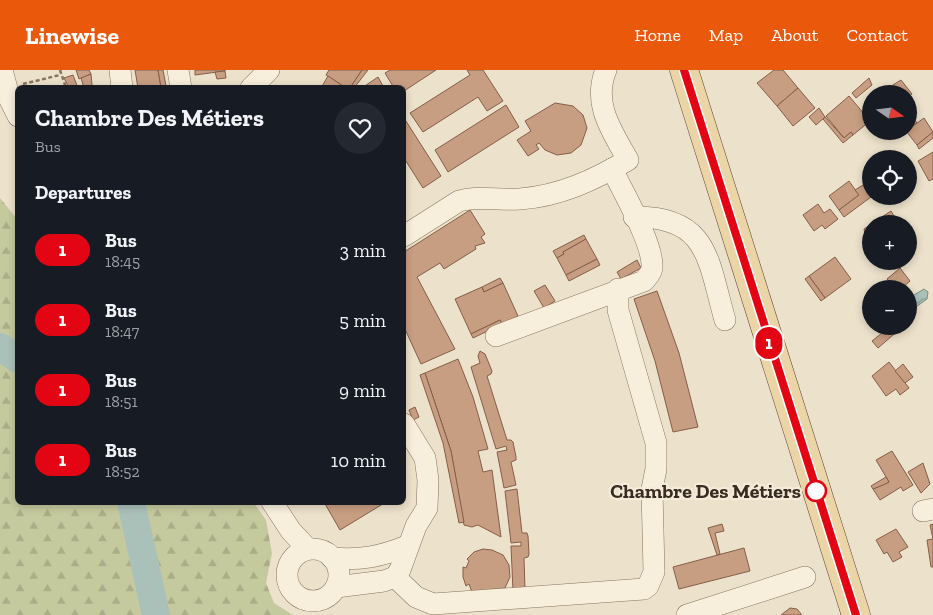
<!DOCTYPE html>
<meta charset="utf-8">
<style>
body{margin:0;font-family:"Zilla Slab",serif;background:#242831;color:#f1f3f6;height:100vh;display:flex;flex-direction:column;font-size:19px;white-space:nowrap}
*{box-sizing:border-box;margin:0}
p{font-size:16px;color:#9ea1a6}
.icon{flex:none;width:28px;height:28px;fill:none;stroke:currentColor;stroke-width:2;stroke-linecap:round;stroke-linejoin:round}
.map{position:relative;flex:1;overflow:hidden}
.panel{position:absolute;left:15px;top:15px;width:391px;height:420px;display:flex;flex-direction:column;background:#171b24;border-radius:8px;box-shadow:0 2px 8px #0003}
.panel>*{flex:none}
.badge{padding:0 10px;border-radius:16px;font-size:18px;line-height:32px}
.needle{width:32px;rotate:104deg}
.buttons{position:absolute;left:862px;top:15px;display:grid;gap:10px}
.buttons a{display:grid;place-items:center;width:55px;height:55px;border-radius:50%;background:#171b24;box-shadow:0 2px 8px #0003;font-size:25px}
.map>.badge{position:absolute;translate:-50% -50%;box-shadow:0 0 0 2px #fff}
h2{padding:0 20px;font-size:19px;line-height:45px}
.round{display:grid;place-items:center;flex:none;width:52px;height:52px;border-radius:26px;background:#242831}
.headline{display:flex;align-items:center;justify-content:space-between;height:85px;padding:0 20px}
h1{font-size:24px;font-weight:700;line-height:38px}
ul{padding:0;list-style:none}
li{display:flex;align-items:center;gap:15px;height:70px;padding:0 20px}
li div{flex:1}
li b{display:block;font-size:19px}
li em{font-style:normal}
li .badge{min-width:55px;font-weight:700;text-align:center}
header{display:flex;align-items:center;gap:30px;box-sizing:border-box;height:70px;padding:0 25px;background:#ea580c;color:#fff}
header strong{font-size:24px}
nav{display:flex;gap:28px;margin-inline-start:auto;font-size:18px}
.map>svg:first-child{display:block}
</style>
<header>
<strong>Linewise</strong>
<nav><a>Home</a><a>Map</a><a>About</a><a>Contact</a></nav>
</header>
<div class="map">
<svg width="933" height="545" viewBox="0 0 933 545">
<defs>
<pattern id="forest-firs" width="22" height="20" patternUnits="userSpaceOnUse" patternTransform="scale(1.25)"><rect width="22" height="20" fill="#c5ca9e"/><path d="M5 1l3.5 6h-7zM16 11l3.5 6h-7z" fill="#aaae88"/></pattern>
<pattern id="water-waves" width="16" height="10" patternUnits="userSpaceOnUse" patternTransform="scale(1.25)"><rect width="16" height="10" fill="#aac1b9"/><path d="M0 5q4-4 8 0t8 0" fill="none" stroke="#8b9d96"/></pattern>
</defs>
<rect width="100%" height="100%" fill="#ece1ca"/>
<polygon fill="url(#forest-firs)" points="0,128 17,149 18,432 254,433 266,450 272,483 266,513 274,533 293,545 0,545"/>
<polygon fill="url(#water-waves)" stroke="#718f87" points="924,219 928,222 927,229 909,242 909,228"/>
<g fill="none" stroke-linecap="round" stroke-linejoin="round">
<g stroke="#aac1b9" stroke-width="28">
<polyline points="0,277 18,289"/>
<polyline points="131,432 156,545"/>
</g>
</g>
<g fill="#c79e82" stroke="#855e47">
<polygon points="76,0 89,0 91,4 79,9"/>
<polygon points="135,0 158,0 161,17 138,18"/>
<polygon points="158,0 163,0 166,16 161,17"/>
<polygon points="195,0 225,0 225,1 195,5"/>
<polygon points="329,0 362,0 350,18 346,18 326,5"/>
<polygon points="362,0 368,0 354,18 350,18"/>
<polygon points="390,0 436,0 404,21 404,18 394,18 385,3"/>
<polygon points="467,0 483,0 503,31 487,41 478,27 423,62 410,43 470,5"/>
<polygon points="774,0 783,0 798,18 777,36 757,13"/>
<polygon points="225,1 226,8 217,9 215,2"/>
<polygon points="91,4 92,15 84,18 81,8"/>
<polygon points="73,5 78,18 69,18 64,8"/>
<polygon points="328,6 346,18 321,18"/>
<polygon points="378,7 384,18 362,18"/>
<polygon points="869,8 872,15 856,28 852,23"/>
<polygon points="901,10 912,24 909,26 909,24 879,24 878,22 886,16 888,18"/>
<polygon points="798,18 815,38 793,56 777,36"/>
<polygon points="849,26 870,51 853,65 851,62 844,68 826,46"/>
<polygon points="555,33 573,36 583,45 587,58 581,75 571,83 557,85 545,80 539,73 536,75 539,79 528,86 517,70 531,61 525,51"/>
<polygon points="506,35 519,57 448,102 435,80"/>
<polygon points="819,38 825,47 816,55 809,47"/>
<polygon points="909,42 917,53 909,59"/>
<polygon points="825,47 844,68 851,62 853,65 843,73 823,49"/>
<polygon points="404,48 441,106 423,118 404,88"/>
<polygon points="924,48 933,62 917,75 906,61"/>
<polygon points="882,61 895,61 896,64 887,69"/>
<polygon points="933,62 933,68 919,79 917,75"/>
<polygon points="933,82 933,109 929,111 918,91"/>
<polygon points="849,111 859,125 839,140 829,126"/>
<polygon points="863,115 871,127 844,147 839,140 859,125 855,120"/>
<polygon points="818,134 824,143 830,139 838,149 825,159 822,155 814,161 803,145"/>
<polygon points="470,140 485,164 481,167 485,173 475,176 476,179 444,199 440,193 417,207 455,279 421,294 404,257 404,182"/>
<polygon points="891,141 899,154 871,154 871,162 865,163 864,159"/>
<polygon points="584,165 586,169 563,182 564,184 557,188 553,181"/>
<polygon points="586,169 597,189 566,205 557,188 564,184 563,182"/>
<polygon points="835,187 851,209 825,228 809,206"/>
<polygon points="597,189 600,195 569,211 566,205"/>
<polygon points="637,190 641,198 621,209 617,202"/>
<polygon points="900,198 910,211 901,219 895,219 887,209"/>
<polygon points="809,206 825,228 821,231 805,209"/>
<polygon points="500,208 503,213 484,222 482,217"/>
<polygon points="503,213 518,246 502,254 500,250 471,264 455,229 482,217 484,222"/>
<polygon points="545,215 555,231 544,238 534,221"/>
<polygon points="657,221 679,283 698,357 673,362 655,291 634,229"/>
<polygon points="500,250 502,254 473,268 471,264"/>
<polygon points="876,256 897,256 900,259 878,278 872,271 882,263"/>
<polygon points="480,281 485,284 492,301 491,304 487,306 507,370 511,370 513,372 516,387 516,390 511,392 516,415 504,418 497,382 507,380 506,376 496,379 471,297 480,293 478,286"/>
<polygon points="458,289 473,327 488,379 478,381 483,402 492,400 501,467 478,455 472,457 464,455 451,381 425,303"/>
<polygon points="889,292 909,318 900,325 896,319 886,326 872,306"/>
<polygon points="903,294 913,307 905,313 895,301"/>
<polygon points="425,303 451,381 464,452 459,453 443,373 420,305"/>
<polygon points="415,337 419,347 413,350 409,340"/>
<polygon points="892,381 913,415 903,421 901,417 880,430 873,419 889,412 876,390"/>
<polygon points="923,393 930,414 921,423 908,402"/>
<polygon points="886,407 889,412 883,415 873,419 871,416"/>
<polygon points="517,419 522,463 527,463 528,466 529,484 528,487 524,488 525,520 513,521 511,476 521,476 521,472 511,473 505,421"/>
<polygon points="324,432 386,432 340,460"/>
<polygon points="722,454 724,461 715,463 720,484 717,485 708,458"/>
<polygon points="933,454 933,497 931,497 927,470 933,469 930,455"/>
<polygon points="896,459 908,477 899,482 902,487 893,492 887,482 884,484 876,470"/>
<polygon points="744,478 750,501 679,519 673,497"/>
<polygon points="483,479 492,480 503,485 509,495 510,507 505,518 472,522 469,514 466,516 463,507 463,497 466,498 469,491 467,489 474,482"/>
<polygon points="790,538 797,539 802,545 781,545"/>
</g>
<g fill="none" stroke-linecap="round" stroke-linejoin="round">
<defs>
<g id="minor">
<polyline points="2,0 10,30 18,46"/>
<polyline points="120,0 122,18"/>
<polyline points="178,0 181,18"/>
<polyline points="251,18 269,0"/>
<path d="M634,147C709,146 708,191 725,250"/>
<path d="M404,166L459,131C479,125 499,131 520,129C560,126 594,110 628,90C612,61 592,34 606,0"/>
<path d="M496,266L644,211C648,206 651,204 652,198C654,175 623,122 612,99"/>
<polyline points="272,432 291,461 308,479"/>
<polyline points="923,441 933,439"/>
<circle cx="313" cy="505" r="26"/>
<path d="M332,488C360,491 382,486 407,476"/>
<polyline points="395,507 416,527 433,534 644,519 648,516 654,502 652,419 656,399 656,373 618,240 618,219"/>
<polyline points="336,517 384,511 395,507 400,500 416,456 427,438 428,410 425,388 404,354"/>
<polyline points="687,545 805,507"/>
</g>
<polyline id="major" points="684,0 856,545"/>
</defs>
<use href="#minor" stroke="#87745f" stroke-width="22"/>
<use href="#major" stroke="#564233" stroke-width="29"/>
<g stroke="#87745f" stroke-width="2.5" stroke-dasharray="4 2.5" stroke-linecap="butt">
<polyline points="60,0 66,18"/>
<polyline points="23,14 60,5"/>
</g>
<use href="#minor" stroke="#f7efdc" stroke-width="21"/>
<use href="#major" stroke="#ebd4a5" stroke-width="28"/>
</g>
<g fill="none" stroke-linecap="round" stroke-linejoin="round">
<defs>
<polyline id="line" points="684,0 856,545"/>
</defs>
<use href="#line" stroke="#fff" stroke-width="11"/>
<use href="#line" stroke="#e30513" stroke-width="8"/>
</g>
<circle fill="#fff" stroke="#e30513" stroke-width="2.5" cx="816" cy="421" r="10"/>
<g text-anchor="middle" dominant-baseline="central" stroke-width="4.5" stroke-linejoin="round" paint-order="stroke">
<g font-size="20" font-weight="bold" fill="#392c22" stroke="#f4ebd9" text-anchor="end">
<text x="801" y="421">Chambre Des Métiers</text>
</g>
</g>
</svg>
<div class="buttons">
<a><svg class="needle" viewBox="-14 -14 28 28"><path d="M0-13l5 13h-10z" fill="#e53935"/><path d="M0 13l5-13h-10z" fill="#9ea1a6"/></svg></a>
<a><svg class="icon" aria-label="locate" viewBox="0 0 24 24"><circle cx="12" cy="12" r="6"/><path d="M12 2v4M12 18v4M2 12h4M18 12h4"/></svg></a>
<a>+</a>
<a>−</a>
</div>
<b class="badge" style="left:769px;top:273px;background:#e30513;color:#fff">1</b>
<section class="panel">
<div class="headline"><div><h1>Chambre Des Métiers</h1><p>Bus</p></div><a class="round"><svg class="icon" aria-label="heart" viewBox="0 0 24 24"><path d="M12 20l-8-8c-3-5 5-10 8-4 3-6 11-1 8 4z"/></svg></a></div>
<h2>Departures</h2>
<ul>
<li><span class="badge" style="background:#e30513;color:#fff">1</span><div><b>Bus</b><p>18:45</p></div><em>3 min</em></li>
<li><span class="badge" style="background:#e30513;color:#fff">1</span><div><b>Bus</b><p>18:47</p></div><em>5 min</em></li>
<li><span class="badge" style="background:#e30513;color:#fff">1</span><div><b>Bus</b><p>18:51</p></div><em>9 min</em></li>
<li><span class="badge" style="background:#e30513;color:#fff">1</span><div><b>Bus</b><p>18:52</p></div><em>10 min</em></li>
</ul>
</section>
</div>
